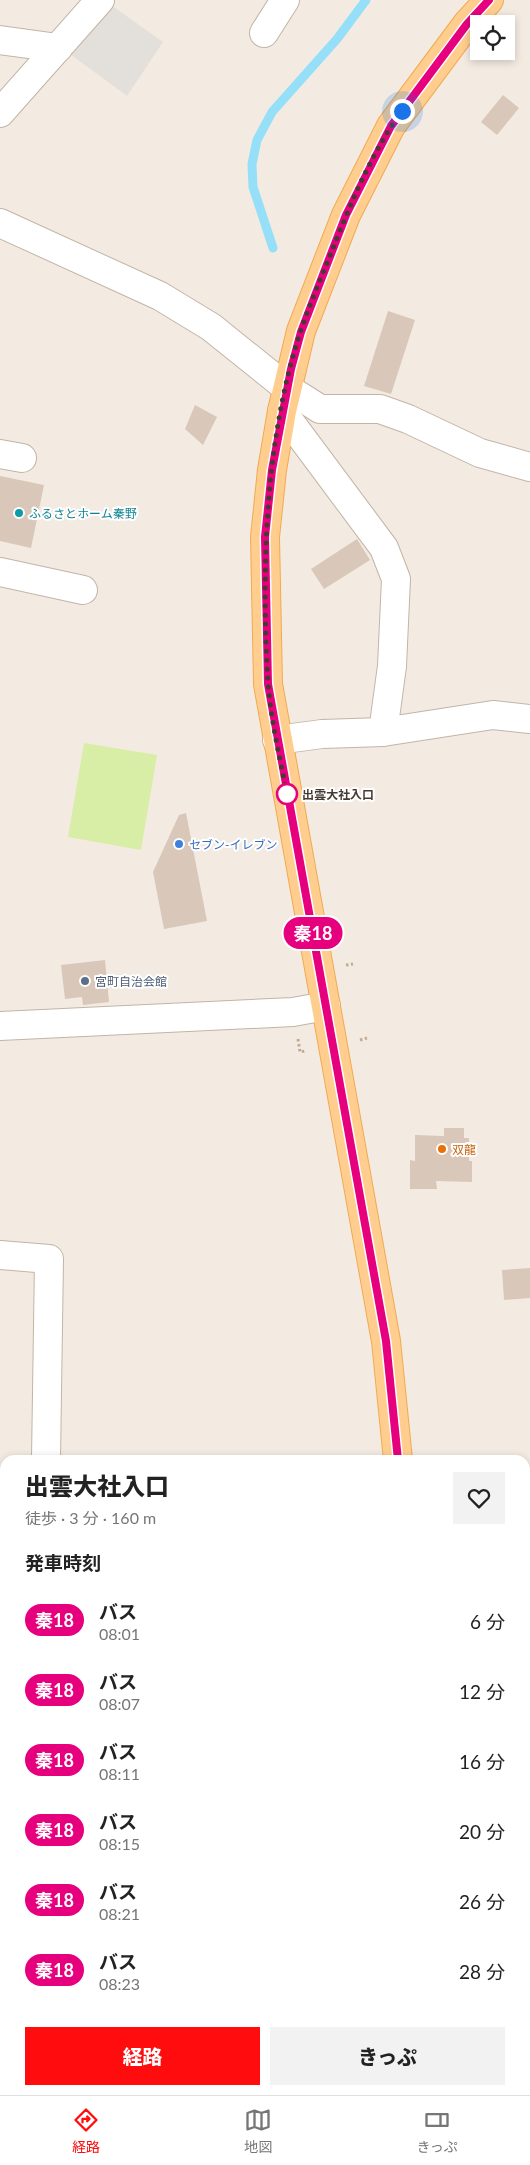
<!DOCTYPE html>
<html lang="ja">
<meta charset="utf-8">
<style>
body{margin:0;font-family:Lato,"Noto Sans JP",sans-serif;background:#f2f2f2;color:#222;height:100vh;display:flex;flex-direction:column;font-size:19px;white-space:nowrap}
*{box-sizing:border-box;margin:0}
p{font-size:16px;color:#767676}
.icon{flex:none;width:28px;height:28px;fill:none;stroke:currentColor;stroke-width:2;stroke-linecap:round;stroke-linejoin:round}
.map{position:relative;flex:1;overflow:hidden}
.drawer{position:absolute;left:0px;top:1455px;width:530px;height:640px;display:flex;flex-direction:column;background:#fff;border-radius:15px 15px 0 0;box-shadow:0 2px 8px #0003}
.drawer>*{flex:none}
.badge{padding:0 10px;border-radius:16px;font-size:18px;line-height:32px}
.buttons{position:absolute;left:470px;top:15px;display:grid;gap:10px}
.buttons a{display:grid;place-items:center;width:45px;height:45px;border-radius:0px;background:#fff;box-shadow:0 2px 8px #0003;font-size:25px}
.you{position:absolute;width:25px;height:25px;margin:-12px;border:4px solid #fff;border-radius:50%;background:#1a73e8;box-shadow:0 0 0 8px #1a73e833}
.map>.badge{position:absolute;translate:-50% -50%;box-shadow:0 0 0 2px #fff}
h2{padding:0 25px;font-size:19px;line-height:45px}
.round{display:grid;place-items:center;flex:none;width:52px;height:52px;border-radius:0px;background:#f2f2f2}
.headline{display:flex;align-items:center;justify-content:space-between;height:85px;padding:0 25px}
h1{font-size:24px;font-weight:800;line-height:38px}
.button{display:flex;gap:10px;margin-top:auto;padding:10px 25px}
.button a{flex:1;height:58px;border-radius:0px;background:#ff0d0e;color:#fff;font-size:20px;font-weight:800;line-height:58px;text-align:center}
.button a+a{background:#f2f2f2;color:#222}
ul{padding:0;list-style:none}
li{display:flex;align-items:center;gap:15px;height:70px;padding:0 25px}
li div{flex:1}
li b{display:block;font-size:19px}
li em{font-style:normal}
li .badge{min-width:55px;font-weight:700;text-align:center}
.tabs{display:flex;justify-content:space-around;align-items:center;height:70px;border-top:1px solid #e0e0e0;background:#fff;font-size:14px;color:#767676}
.tabs a{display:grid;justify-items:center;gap:2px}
.tabs .selected{color:#ff0d0e}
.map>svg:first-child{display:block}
</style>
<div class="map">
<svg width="530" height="2095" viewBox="0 0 530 2095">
<rect width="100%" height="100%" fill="#f3ebe2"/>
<polygon fill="#eedeca" points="5,1712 5,1871 0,1871 0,1713"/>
<polygon fill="#d8eda5" points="84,743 157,755 141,850 68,837"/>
<polygon fill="#e3dfdb" points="111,5 163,42 127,96 70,54"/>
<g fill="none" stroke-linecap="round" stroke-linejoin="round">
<polyline stroke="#96dff8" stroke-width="9" points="273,248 253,187 252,164 257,140 272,112 337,39 366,0"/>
</g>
<g fill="#d9c7b9">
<polygon points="503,95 519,108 497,135 481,122"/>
<polygon points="388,311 415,320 391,394 364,386"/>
<polygon points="195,405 217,417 203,445 185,429"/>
<polygon points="0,476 44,485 31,548 0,541"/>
<polygon points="357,539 370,560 324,589 311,569"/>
<polygon points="186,813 207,921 164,929 153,872 179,815"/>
<polygon points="105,960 109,1002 83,1005 82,997 65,999 61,965"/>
<polygon points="444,1128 464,1128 464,1138 469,1138 469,1161 472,1161 472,1182 436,1181 437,1189 410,1189 410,1160 415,1161 415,1135 444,1136"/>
<polygon points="530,1268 530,1298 504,1300 502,1270"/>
<polygon points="137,2090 180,2090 181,2095 137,2095"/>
<rect x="410" y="2090" width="61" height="5"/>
</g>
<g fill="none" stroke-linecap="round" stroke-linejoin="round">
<defs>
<g id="minor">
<polyline points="264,33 285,0"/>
<polyline points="0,40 58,48"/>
<polyline points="0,113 100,0"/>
<polyline points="0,223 160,296 211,327 287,388 320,409 380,409 408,419 480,453 530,467"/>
<polyline points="282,411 384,548 396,579 392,666 383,732"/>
<polyline points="0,454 22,458"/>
<polyline points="0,572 83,590"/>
<polyline points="277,740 322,734 383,732 493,715 530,719"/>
<polyline points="0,1026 293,1012 326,1006"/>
<polyline points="0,1255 49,1259 46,1460"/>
<polyline points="525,1542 530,1542"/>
<polyline points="525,1780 530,1780"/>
<polyline points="0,1882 5,1882"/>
<polyline points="0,2013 2,2013"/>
<polyline points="525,2025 530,2042"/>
</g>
<g id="major">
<polyline points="398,1460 386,1341 268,684 265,537 272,470 282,411 301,331 346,215 391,126 467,24 489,0"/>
<polyline points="330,2095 333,2090"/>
</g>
</defs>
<use href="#minor" stroke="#c2b4a6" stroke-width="30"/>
<use href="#major" stroke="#f1a952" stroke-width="30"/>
<g stroke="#c3ab93" stroke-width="3" stroke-dasharray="2.5 2.5" stroke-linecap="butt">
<polyline points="346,965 353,964"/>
<polyline points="298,1039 300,1052 305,1051"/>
<polyline points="360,1040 367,1038"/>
</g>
<use href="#minor" stroke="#fff" stroke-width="28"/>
<use href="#major" stroke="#ffce8f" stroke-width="28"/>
</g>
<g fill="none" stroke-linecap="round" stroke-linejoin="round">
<defs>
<polyline id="line" points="398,1460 386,1341 268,684 265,537 272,470 291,369 301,332 346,215 391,126 467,24 489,0"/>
</defs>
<use href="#line" stroke="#fff" stroke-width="11"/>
<use href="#line" stroke="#e6007e" stroke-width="8"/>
<path stroke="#453b32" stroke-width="5" stroke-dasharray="0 9" d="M287,794L288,798C280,760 271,721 268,682C261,571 265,437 301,330C310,304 321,278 331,253C350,205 371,153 402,111"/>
</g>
<circle fill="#0f9aa8" stroke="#fff" stroke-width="2" cx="19" cy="513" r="5"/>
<circle fill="#fff" stroke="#e6007e" stroke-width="2.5" cx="287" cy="794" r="10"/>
<circle fill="#3f7fe0" stroke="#fff" stroke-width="2" cx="179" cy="844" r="5"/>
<circle fill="#5c6f8a" stroke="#fff" stroke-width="2" cx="85" cy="981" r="5"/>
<circle fill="#e8710a" stroke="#fff" stroke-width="2" cx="442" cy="1149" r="5"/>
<g text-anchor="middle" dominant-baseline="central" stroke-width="4" stroke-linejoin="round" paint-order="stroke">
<g font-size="12" fill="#0d838f" stroke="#fff" text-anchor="start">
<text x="29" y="513">ふるさとホーム秦野</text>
</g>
<g font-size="12" font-weight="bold" fill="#453b32" stroke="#fff" text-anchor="start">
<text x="302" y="794">出雲大社入口</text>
</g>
<g font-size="12" fill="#366cbe" stroke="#fff" text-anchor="start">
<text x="189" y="844">セブン-イレブン</text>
</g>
<g font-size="12" fill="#4e5e75" stroke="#fff" text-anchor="start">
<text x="95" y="981">宮町自治会館</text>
</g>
<g font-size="12" fill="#c56008" stroke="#fff" text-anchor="start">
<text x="452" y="1149">双龍</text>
</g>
</g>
</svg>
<div class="buttons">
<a><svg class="icon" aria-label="locate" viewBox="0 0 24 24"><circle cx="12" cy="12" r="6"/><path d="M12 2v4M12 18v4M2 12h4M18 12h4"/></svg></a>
</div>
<div class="you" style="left:402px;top:111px"></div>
<b class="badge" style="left:313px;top:933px;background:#e6007e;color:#fff">秦18</b>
<section class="drawer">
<div class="headline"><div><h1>出雲大社入口</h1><p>徒歩 · 3 分 · 160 m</p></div><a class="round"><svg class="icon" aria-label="heart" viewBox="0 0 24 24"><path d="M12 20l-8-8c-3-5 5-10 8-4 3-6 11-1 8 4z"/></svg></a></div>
<h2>発車時刻</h2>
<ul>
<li><span class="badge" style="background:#e6007e;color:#fff">秦18</span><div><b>バス</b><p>08:01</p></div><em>6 分</em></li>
<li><span class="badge" style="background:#e6007e;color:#fff">秦18</span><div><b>バス</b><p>08:07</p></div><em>12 分</em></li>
<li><span class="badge" style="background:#e6007e;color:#fff">秦18</span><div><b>バス</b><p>08:11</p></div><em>16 分</em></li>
<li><span class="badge" style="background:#e6007e;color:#fff">秦18</span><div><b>バス</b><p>08:15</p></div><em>20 分</em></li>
<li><span class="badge" style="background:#e6007e;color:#fff">秦18</span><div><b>バス</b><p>08:21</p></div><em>26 分</em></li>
<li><span class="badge" style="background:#e6007e;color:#fff">秦18</span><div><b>バス</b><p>08:23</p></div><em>28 分</em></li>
</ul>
<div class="button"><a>経路</a><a>きっぷ</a></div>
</section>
</div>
<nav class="tabs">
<a class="selected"><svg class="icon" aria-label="directions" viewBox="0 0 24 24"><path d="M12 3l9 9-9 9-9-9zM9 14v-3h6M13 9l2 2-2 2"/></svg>経路</a>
<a><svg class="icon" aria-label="map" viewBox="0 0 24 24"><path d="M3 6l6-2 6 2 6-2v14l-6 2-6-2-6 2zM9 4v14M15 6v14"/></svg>地図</a>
<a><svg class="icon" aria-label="tickets" viewBox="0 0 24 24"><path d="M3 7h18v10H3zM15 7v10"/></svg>きっぷ</a>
</nav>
